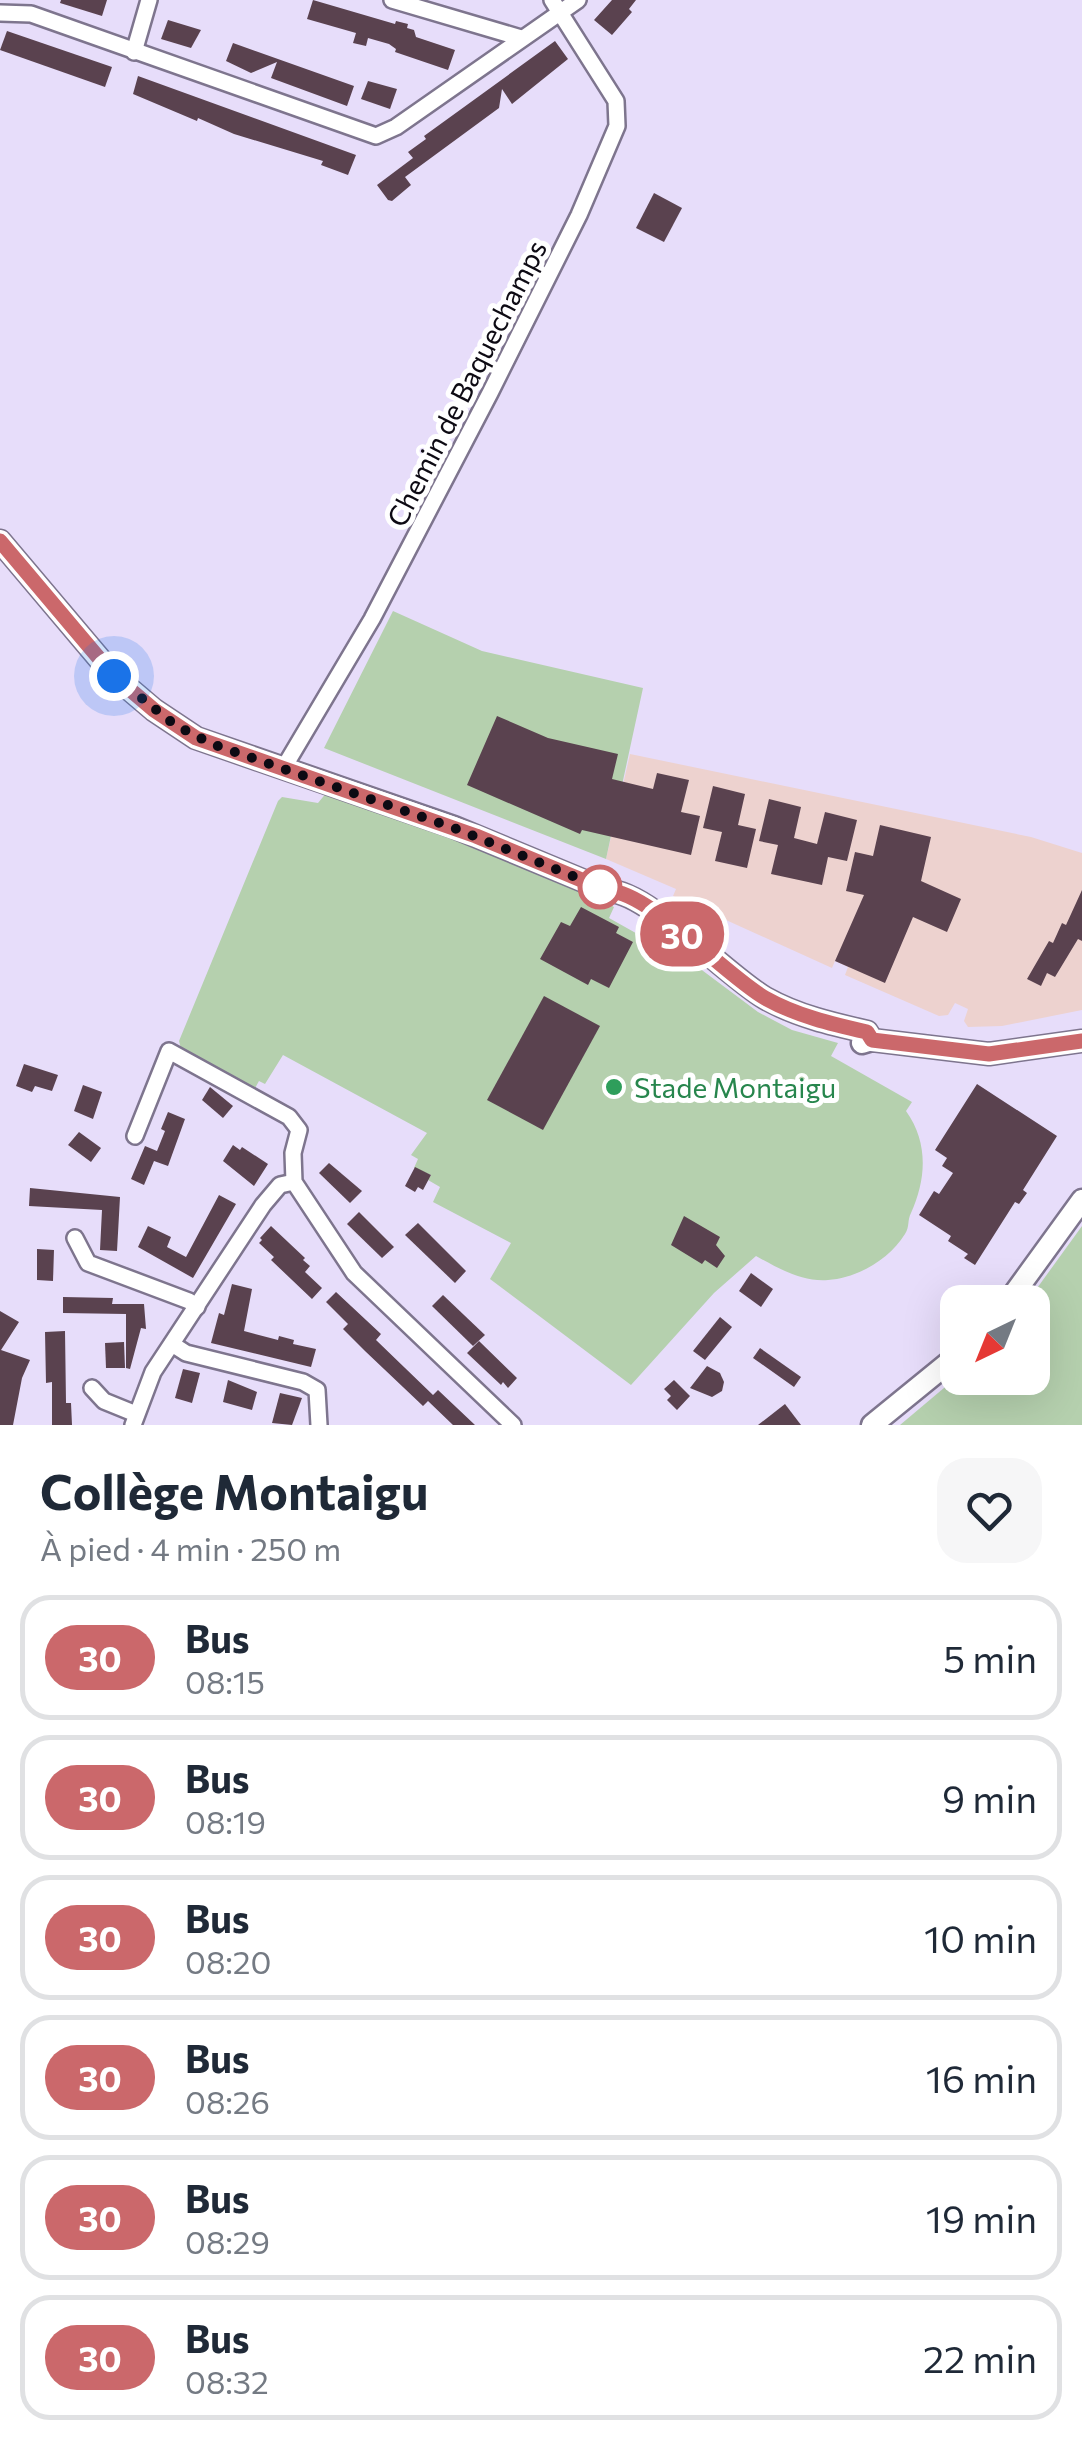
<!DOCTYPE html>
<html lang="fr">
<meta charset="utf-8">
<style>
body{margin:0;font-family:Commissioner,sans-serif;background:#f6f6f7;color:#1f2937;height:100vh;display:flex;flex-direction:column;font-size:38px;white-space:nowrap}
*{box-sizing:border-box;margin:0}
p{font-size:32px;color:#747a83}
.icon{flex:none;width:55px;height:55px;fill:none;stroke:currentColor;stroke-width:2;stroke-linecap:round;stroke-linejoin:round}
.map{position:relative;height:1425px;overflow:hidden}
.side{display:flex;flex-direction:column;background:#fff;flex:1}
.side>*{flex:none}
.badge{padding:0 20px;border-radius:32px;font-size:35px;line-height:65px}
.needle{width:65px;rotate:223deg}
.buttons{position:absolute;left:940px;top:1285px;display:grid;gap:20px}
.buttons a{display:grid;place-items:center;width:110px;height:110px;border-radius:20px;background:#fff;box-shadow:0 10px 40px #0002;font-size:50px}
.you{position:absolute;width:50px;height:50px;margin:-25px;border:8px solid #fff;border-radius:50%;background:#1a73e8;box-shadow:0 0 0 15px #1a73e833}
.map>.badge{position:absolute;translate:-50% -50%;box-shadow:0 0 0 5px #fff}
.round{display:grid;place-items:center;flex:none;width:105px;height:105px;border-radius:30px;background:#f6f6f7}
.overview{display:flex;align-items:center;justify-content:space-between;height:170px;padding:0 40px}
h1{font-size:48px;font-weight:700;line-height:75px}
ul{padding:0;list-style:none}
li{display:flex;align-items:center;gap:30px;height:125px;margin:0 20px 15px;padding:0 20px;border:5px solid #e0e1e3;border-radius:30px}
li div{flex:1}
li b{display:block;font-size:38px}
li em{font-style:normal}
li .badge{min-width:110px;font-weight:700;text-align:center}
.map>svg:first-child{display:block}
</style>
<div class="map">
<svg width="1082" height="1425" viewBox="0 0 1082 1425">
<rect width="100%" height="100%" fill="#e7ddfa"/>
<polygon fill="#edd2cf" points="630,754 1031,837 1082,853 1082,1010 1002,1026 968,1027 964,1021 968,1009 955,1003 948,1015 939,1016 845,975 848,967 835,961 832,968 673,896 676,889 606,859"/>
<g fill="#b5d0ae">
<polygon points="393,611 482,651 643,688 606,859 324,748"/>
<path d="M327,792C424,826 524,856 614,907L609,918L650,941L655,935L758,1012L792,1030L838,1043L831,1056L912,1102L906,1111C929,1143 926,1180 911,1213C907,1221 910,1226 905,1234C889,1260 857,1278 828,1280C801,1282 778,1268 756,1256L714,1293L631,1385L490,1279L511,1243L433,1202L440,1187L428,1180L431,1175L414,1168L418,1159L411,1155L427,1133L283,1055L265,1084L259,1081L254,1090L181,1049L179,1041L278,801L282,797L318,803Z"/>
<polygon points="1082,1226 1082,1425 900,1425 957,1377 1032,1378 1032,1302 1027,1302"/>
</g>
<g fill="#5a424f">
<polygon points="61,0 107,0 102,16 60,3"/>
<polygon points="313,0 395,24 396,21 408,24 407,28 414,30 416,37 455,50 448,70 395,52 396,49 389,44 368,38 366,46 353,43 356,33 307,19"/>
<polygon points="612,0 636,0 629,9 632,12 612,35 594,20"/>
<polygon points="168,20 201,30 191,48 161,39"/>
<polygon points="7,31 112,67 105,87 0,50"/>
<polygon points="555,41 568,59 512,104 502,89 499,108 405,177 411,185 392,201 388,200 377,185 413,158 408,152 426,139 424,136"/>
<polygon points="233,43 354,86 347,106 271,78 277,62 251,73 226,61"/>
<polygon points="138,76 356,155 348,175 321,165 323,161 234,134 198,118 197,121 133,94"/>
<polygon points="368,81 397,89 390,109 361,99"/>
<polygon points="654,193 682,208 664,242 636,228"/>
<polygon points="497,716 548,738 618,754 612,779 653,789 657,773 689,780 681,812 700,816 691,855 582,830 580,834 467,785"/>
<polygon points="713,786 745,794 738,825 756,829 747,868 715,861 722,832 703,828"/>
<polygon points="769,799 801,807 794,838 817,844 825,812 857,820 847,861 828,857 822,885 771,874 778,845 759,841"/>
<polygon points="880,825 931,837 921,881 961,899 947,932 913,917 885,983 835,961 864,895 846,891 855,852 873,856"/>
<polygon points="1082,890 1082,941 1078,939 1055,977 1047,973 1041,986 1027,979 1049,941 1053,943 1062,923 1066,925"/>
<polygon points="581,907 619,927 616,933 633,942 609,988 591,979 588,985 540,959 561,922 570,926"/>
<polygon points="544,996 600,1026 543,1130 487,1100"/>
<polygon points="24,1064 58,1075 52,1091 35,1086 32,1092 16,1086"/>
<polygon points="977,1084 1057,1136 1023,1190 1027,1193 1019,1204 1015,1202 975,1265 964,1258 968,1254 948,1241 951,1236 919,1215 934,1191 939,1194 953,1173 942,1166 947,1158 935,1150"/>
<polygon points="83,1085 102,1092 93,1119 74,1111"/>
<polygon points="210,1087 233,1106 223,1118 202,1100"/>
<polygon points="168,1112 185,1119 168,1166 154,1161 144,1185 131,1179 145,1146 157,1151 165,1131 161,1129"/>
<polygon points="79,1132 101,1148 91,1162 68,1145"/>
<polygon points="233,1145 240,1150 242,1147 268,1164 254,1186 223,1161"/>
<polygon points="329,1163 362,1191 350,1203 319,1173"/>
<polygon points="415,1167 431,1175 423,1190 418,1187 415,1192 405,1186"/>
<polygon points="30,1188 120,1197 117,1251 100,1250 102,1210 29,1206"/>
<polygon points="219,1195 236,1204 193,1278 138,1247 148,1226 171,1237 167,1247 186,1257"/>
<polygon points="359,1212 394,1247 382,1258 347,1224"/>
<polygon points="684,1216 720,1237 716,1245 725,1256 717,1268 705,1260 702,1264 671,1245"/>
<polygon points="418,1223 466,1271 455,1283 405,1235"/>
<polygon points="271,1226 305,1258 303,1260 310,1266 305,1272 322,1288 312,1299 271,1260 274,1257 259,1243 262,1240 260,1238"/>
<polygon points="37,1249 54,1250 53,1281 37,1280"/>
<polygon points="751,1273 773,1289 761,1307 739,1291"/>
<polygon points="232,1284 252,1289 244,1331 278,1340 279,1336 294,1340 293,1344 316,1349 311,1367 211,1343 219,1313 224,1315"/>
<polygon points="336,1292 381,1334 376,1340 433,1395 438,1390 475,1425 453,1425 428,1401 423,1406 365,1351 343,1329 348,1324 326,1302"/>
<polygon points="443,1295 485,1335 473,1346 432,1306"/>
<polygon points="63,1297 113,1298 112,1304 144,1304 146,1329 141,1328 130,1369 126,1368 126,1314 63,1313"/>
<polygon points="0,1311 19,1322 1,1350 30,1360 22,1378 13,1425 0,1425"/>
<polygon points="720,1317 732,1327 705,1360 693,1351"/>
<polygon points="65,1331 66,1403 71,1403 72,1425 52,1425 52,1382 46,1383 45,1332"/>
<polygon points="479,1341 517,1378 508,1388 503,1382 501,1385 467,1353"/>
<polygon points="124,1342 125,1368 106,1368 105,1343"/>
<polygon points="760,1348 801,1377 794,1387 753,1358"/>
<polygon points="707,1366 720,1373 724,1382 722,1391 712,1397 690,1388"/>
<polygon points="183,1369 200,1373 192,1403 175,1398"/>
<polygon points="228,1380 257,1392 252,1410 223,1402"/>
<polygon points="674,1380 690,1396 677,1410 667,1400 671,1396 664,1389"/>
<polygon points="280,1393 302,1398 292,1425 272,1423"/>
<polygon points="785,1404 801,1425 758,1425"/>
</g>
<g fill="none" stroke-linecap="round" stroke-linejoin="round">
<defs>
<g id="minor">
<polyline points="392,0 521,38"/>
<polyline points="0,13 31,14 376,136 396,127 578,0"/>
<polyline points="134,52 149,0"/>
<polyline points="283,769 372,619 490,393 579,215 617,126 616,101 552,0"/>
<polyline points="135,1136 169,1051 289,1117 299,1130 293,1153 294,1182 354,1273 513,1425"/>
<polyline points="75,1238 88,1263 189,1301 197,1307"/>
<polyline points="172,1344 186,1353 303,1382 317,1390 319,1425"/>
<polyline points="92,1388 104,1401 136,1414"/>
<polyline points="133,1425 153,1372 263,1205 280,1185 294,1182"/>
</g>
<g id="tertiary">
<path d="M0,541L114,676L154,710L196,738L454,827L608,891C646,890 727,976 765,998C797,1016 832,1024 867,1032L872,1040"/>
<polyline points="862,1043 872,1040 989,1054 1082,1041"/>
<polyline points="1008,1302 1082,1200"/>
<polyline points="872,1425 958,1355"/>
</g>
</defs>
<use href="#minor" stroke="#7e758e" stroke-width="20"/>
<use href="#tertiary" stroke="#7e758e" stroke-width="25"/>
<use href="#minor" stroke="#fff" stroke-width="15"/>
<use href="#tertiary" stroke="#fff" stroke-width="20"/>
</g>
<g fill="none" stroke-linecap="round" stroke-linejoin="round">
<defs>
<path id="line" d="M0,541L114,676L154,710L196,738L476,836L608,891C647,890 726,976 765,998C797,1016 832,1024 867,1032L872,1040L989,1054L1082,1041"/>
</defs>
<use href="#line" stroke="#fff" stroke-width="22"/>
<use href="#line" stroke="#cb686b" stroke-width="15"/>
<polyline stroke="#0d0a13" stroke-width="10" stroke-dasharray="0 18" points="114,676 175,725 212,744 454,828 600,887"/>
</g>
<circle fill="#fff" stroke="#cb686b" stroke-width="5" cx="600" cy="887" r="20"/>
<circle fill="#2e9e5b" stroke="#fff" stroke-width="4" cx="614" cy="1087" r="10"/>
<g text-anchor="middle" dominant-baseline="central" stroke-width="10" stroke-linejoin="round" paint-order="stroke">
<g font-size="28" fill="#0d0a13" stroke="#fff">
<text transform="translate(466 383) rotate(-63)">Chemin de Baquechamps</text>
</g>
<g font-size="28" fill="#27864d" stroke="#fff" text-anchor="start">
<text x="634" y="1087">Stade Montaigu</text>
</g>
</g>
</svg>
<div class="buttons">
<a><svg class="needle" viewBox="-14 -14 28 28"><path d="M0-13l5 13h-10z" fill="#e53935"/><path d="M0 13l5-13h-10z" fill="#747a83"/></svg></a>
</div>
<div class="you" style="left:114px;top:676px"></div>
<b class="badge" style="left:682px;top:934px;background:#cb686b;color:#fff">30</b>
</div>
<section class="side">
<div class="overview"><div><h1>Collège Montaigu</h1><p>À pied · 4 min · 250 m</p></div><a class="round"><svg class="icon" aria-label="heart" viewBox="0 0 24 24"><path d="M12 20l-8-8c-3-5 5-10 8-4 3-6 11-1 8 4z"/></svg></a></div>
<ul>
<li><span class="badge" style="background:#cb686b;color:#fff">30</span><div><b>Bus</b><p>08:15</p></div><em>5 min</em></li>
<li><span class="badge" style="background:#cb686b;color:#fff">30</span><div><b>Bus</b><p>08:19</p></div><em>9 min</em></li>
<li><span class="badge" style="background:#cb686b;color:#fff">30</span><div><b>Bus</b><p>08:20</p></div><em>10 min</em></li>
<li><span class="badge" style="background:#cb686b;color:#fff">30</span><div><b>Bus</b><p>08:26</p></div><em>16 min</em></li>
<li><span class="badge" style="background:#cb686b;color:#fff">30</span><div><b>Bus</b><p>08:29</p></div><em>19 min</em></li>
<li><span class="badge" style="background:#cb686b;color:#fff">30</span><div><b>Bus</b><p>08:32</p></div><em>22 min</em></li>
</ul>
</section>
